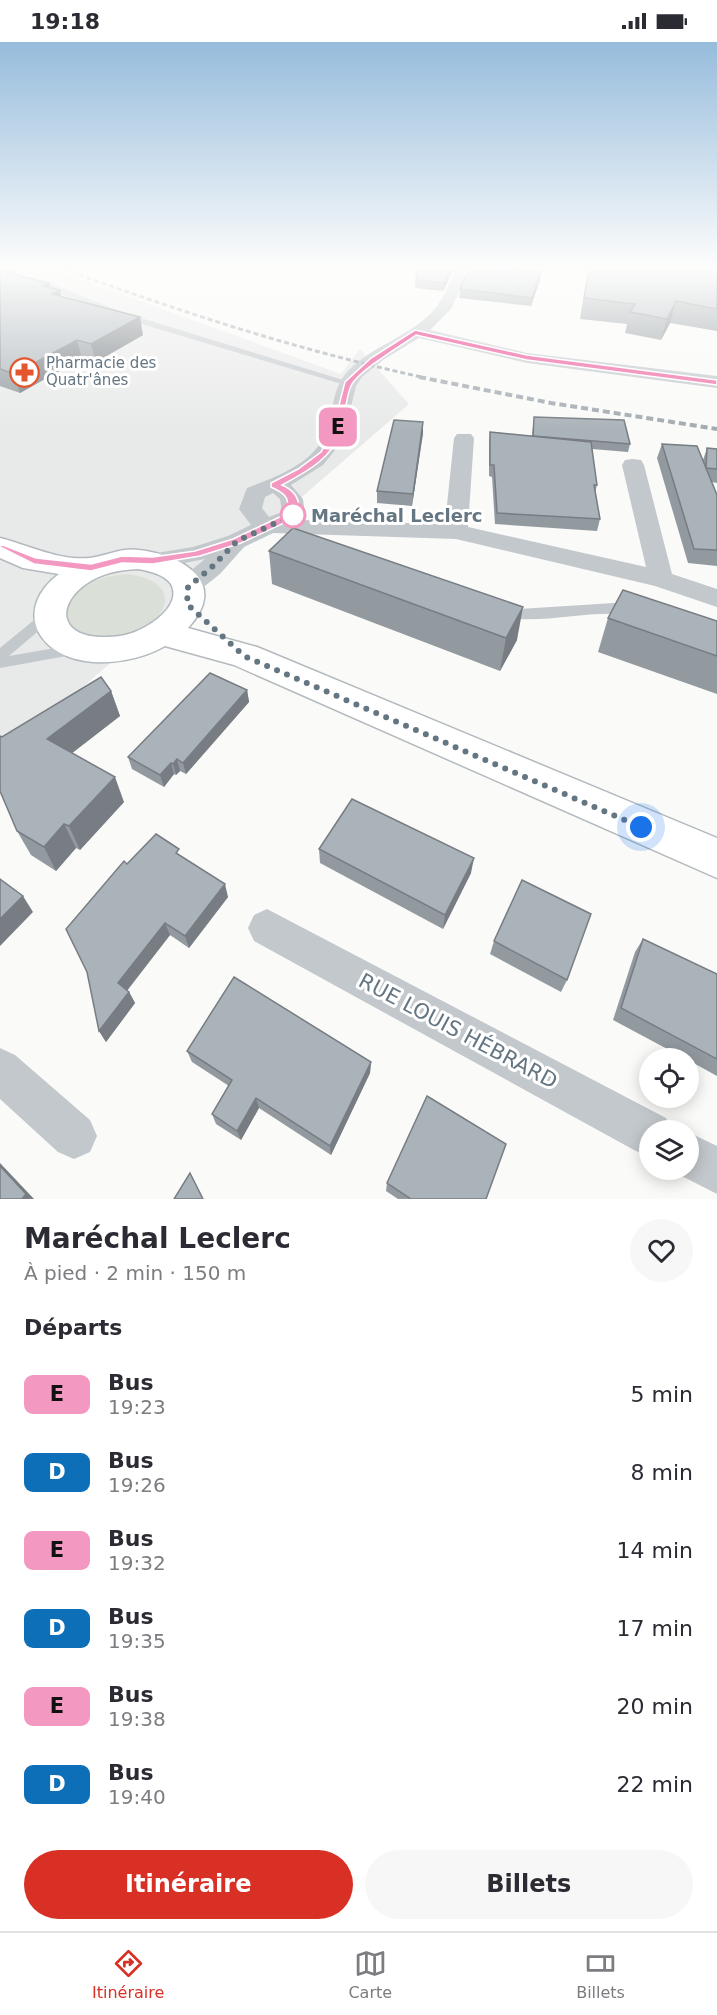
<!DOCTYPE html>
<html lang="fr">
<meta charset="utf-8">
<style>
body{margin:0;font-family:"DejaVu Sans",sans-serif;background:#f7f7f7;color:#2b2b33;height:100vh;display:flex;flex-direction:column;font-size:22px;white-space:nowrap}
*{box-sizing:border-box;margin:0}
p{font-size:20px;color:#7c7c81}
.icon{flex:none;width:33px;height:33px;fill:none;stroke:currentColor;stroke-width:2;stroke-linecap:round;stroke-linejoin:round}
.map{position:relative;height:1157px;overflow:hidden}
.details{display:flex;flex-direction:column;background:#fff;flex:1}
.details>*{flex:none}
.badge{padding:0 12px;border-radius:9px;font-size:21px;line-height:39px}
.fabs{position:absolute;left:639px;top:1006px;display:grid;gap:12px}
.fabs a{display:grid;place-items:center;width:60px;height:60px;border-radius:50%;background:#fff;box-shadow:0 3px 15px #0003;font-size:30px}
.you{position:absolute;width:30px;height:30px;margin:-15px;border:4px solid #fff;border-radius:50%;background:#1a73e8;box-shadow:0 0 0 9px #1a73e833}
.map>.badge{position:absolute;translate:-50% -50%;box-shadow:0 0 0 3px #fff}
h2{padding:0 24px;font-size:22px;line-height:54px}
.round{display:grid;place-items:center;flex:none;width:63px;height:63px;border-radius:32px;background:#f7f7f7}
.head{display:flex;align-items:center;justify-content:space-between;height:102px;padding:0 24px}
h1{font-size:28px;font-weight:700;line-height:45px}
.cta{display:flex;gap:12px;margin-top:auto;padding:12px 24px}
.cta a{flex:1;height:69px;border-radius:36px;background:#d93025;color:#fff;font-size:24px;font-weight:700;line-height:69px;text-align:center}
.cta a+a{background:#f7f7f7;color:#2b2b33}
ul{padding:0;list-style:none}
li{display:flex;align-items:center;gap:18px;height:78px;padding:0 24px}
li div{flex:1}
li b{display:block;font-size:22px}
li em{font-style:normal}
li .badge{min-width:66px;font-weight:700;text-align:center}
.status{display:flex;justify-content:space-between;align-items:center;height:42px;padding:0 30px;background:#fff;direction:ltr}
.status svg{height:16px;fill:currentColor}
.menu{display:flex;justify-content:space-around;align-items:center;height:84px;border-top:2px solid #e1e1e2;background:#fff;font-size:16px;color:#7c7c81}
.menu a{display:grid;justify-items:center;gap:3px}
.menu .on{color:#d93025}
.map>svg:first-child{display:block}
</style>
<div class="status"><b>19:18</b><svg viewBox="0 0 49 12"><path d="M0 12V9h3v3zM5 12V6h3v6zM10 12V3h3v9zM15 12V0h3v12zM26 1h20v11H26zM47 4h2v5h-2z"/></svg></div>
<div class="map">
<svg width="717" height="1157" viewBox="0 0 717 1157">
<rect width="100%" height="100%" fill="#fafaf8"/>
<polygon fill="#e8e9e9" points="0,227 52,227 341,332 360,307 409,362 0,717"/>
<path fill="#dadfd7" d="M128,532C200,543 154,599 100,597C96,596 90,597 86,596C80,594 72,586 67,582C67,577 65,569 66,563C72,541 109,533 128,532Z"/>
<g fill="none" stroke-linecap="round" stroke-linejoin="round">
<defs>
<path id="secondary" d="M0,496C28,503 59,519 89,516C106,514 122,505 139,508C183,513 230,541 188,586L257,605L717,796V836L234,623L165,604C142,617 111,623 85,619C34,611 15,565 59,532L23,526L0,516ZM138,527C149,529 164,532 171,542C183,564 148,586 132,591C121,595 111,595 100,595C61,594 55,564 86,542C102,531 118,528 138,527Z"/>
</defs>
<use href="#secondary" stroke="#b3babf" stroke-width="3"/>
<g fill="#c3c8cc" fill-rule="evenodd">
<polygon points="39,239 45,239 121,270 353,341 345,343 115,274 39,243"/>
<path d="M614,561L632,563L639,568L632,573C594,568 556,579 519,577C512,576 503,572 498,567L505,562L519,567Z"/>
<polygon points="50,567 57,572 55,575 9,614 78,602 83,603 85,607 83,611 0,626 0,606 45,569"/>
</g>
<g fill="#c3c8cc" fill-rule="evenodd">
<path d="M456,227H470L451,267L430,288L527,311L717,334V346L527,321L419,296L383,318L362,335L356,344L343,398L323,423L291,443L303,457L305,473L301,478L445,482L454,396L457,392H471L474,396L468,485L646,525L622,423L625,418L633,417L641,418L644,423L672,532L717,547V565L655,544L456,497L273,491L244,505L220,532L196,551L187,554L178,551L174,545L178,539L205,517L153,527L144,525L141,519L144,513L193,505L228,494L251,483L239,467L247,446C278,434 319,420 328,384C334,364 333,345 348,329C372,304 408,295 431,271C443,259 449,242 456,227ZM273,451L280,457L282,470L269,475L262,466L265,455Z"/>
<polygon points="267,867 666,1076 671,1089 650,1089 650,1115 634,1108 254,899 248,886 254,873"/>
<polygon points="0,1006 15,1013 90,1078 97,1094 90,1110 74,1117 58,1110 0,1057"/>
<polygon points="688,1090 717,1104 717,1152 672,1129 688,1128"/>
</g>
<use href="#secondary" fill="#fff" fill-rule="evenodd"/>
<path stroke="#a2aab0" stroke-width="3" stroke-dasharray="5 3" stroke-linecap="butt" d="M64,227C183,271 302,309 426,336"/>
<polyline stroke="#a2aab0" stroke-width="4" stroke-dasharray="7 4" stroke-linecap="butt" points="419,335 551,361 717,387"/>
</g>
<g fill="#929a9f">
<polygon points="0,227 15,227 16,231 14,232 50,246 61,254 143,293 96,320 82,316 20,351 0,344"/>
<polygon points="454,227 443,249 415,246 416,232"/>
<polygon points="588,227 717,227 717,289 670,281 661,298 625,291 627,282 580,277"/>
<polygon points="541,229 540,238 531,264 459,256 460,247"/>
<polygon points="534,375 630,402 628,410 592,407 597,443 595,451 600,477 597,489 495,482 492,435 489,434 489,401 490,390 532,394"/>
<polygon points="423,380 423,391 412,464 377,461 377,449"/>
<polygon points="662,402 703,418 707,406 717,407 717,441 712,440 717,453 717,524 688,521 657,416"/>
<polygon points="269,509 517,598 500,629 272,542"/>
<polygon points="608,576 717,579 717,652 598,610"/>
<polygon points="247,648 249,660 186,732 180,729 176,733 174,732 164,745 132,727 128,715"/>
<polygon points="111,649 120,674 72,711 124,760 80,808 76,806 56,829 31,813 17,789 2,695"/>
<polygon points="319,807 471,831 443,887 320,821"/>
<polygon points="181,814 228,855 189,906 170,893 127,949 129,950 135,961 106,1000 99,989 127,822"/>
<polygon points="643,897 717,932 717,1034 688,1018 688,1017 686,1017 613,978 635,910"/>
<polygon points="494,899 567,938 561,950 490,912"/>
<polygon points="187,1009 371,1020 370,1031 331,1113 259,1066 241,1098 216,1082 212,1072 229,1044 192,1020"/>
<polygon points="387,1141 486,1157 398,1157 386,1149"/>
</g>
<g fill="#777d82">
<polygon points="0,227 15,227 16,231 0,238"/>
<polygon points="450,227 454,227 443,249 444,241"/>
<polygon points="541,229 540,238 531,264 532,256"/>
<polygon points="49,241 52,251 60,248 64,265 43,244"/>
<polygon points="676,259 670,281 661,298 667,277"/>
<polygon points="140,275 143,293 96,320 91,302"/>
<polygon points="77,298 82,316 20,351 14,332"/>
<polygon points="423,380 423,391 412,464 413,452"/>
<polygon points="523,565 517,598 500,629 506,596"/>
<polygon points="247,648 249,660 186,732 183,721"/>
<polygon points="111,649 120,674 58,722 47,697"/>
<polygon points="177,717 180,729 176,733 173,722"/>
<polygon points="171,721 174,732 164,745 160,733"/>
<polygon points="115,735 124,760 80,808 69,784"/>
<polygon points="64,782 76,806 56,829 44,805"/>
<polygon points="474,816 471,831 443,887 445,873"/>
<polygon points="225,842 228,855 189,906 185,894"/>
<polygon points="23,854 33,870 0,904 0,877"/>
<polygon points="165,881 170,893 124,952 118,941"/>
<polygon points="129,950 135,961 106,1000 99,989"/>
<polygon points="371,1020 370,1031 331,1113 330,1104"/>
<polygon points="256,1056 259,1066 241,1098 237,1089"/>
<polygon points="0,1121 34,1157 22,1157 0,1124"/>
</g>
<g fill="#aab3b9" stroke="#777d82" stroke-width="1.5">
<polygon points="418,227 450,227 444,241 416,238 418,232 416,232"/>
<polygon points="469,227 514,227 541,229 532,256 460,247"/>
<polygon points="589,227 717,227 717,267 676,259 667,277 630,270 635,262 584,256"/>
<polygon points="0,229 49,241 43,244 60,248 52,252 140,275 91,302 77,298 14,332 0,327"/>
<polygon points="534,375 624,378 630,402 533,394"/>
<polygon points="394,378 423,380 413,452 377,449"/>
<polygon points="490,390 591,400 597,443 594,443 600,477 497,471 494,423 490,423"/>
<polygon points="662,402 697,404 717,453 717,508 694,507"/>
<polygon points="707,406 717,407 717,427 706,426"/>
<polygon points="293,486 523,565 506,596 269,509"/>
<polygon points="623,548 717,579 717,614 608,576"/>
<polygon points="210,631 247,648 183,721 177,717 173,722 171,721 160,733 128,715"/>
<polygon points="101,635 111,649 47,697 115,735 69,784 64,782 44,805 17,789 0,749 0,694 2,695"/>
<polygon points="352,757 474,816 445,873 319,807"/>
<polygon points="156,792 179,807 176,811 225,842 185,894 165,881 118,941 129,950 99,989 87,930 66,887 124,819 127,822"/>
<polygon points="0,837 23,854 0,877"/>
<polygon points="522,838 591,872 567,938 494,899"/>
<polygon points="643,897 717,932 717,1017 621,966"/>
<polygon points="234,935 371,1020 330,1104 256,1056 237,1089 212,1072 232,1038 187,1009"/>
<polygon points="427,1054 506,1102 486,1157 411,1157 387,1141"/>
<polygon points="0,1124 26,1152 22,1157 0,1157"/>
<polygon points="190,1131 203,1157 174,1157"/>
</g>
<linearGradient id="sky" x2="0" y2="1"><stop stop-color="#96bcdc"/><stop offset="0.58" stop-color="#fdfdfc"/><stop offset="1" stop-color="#fdfdfc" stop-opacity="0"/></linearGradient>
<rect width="717" height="389" fill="url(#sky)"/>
<path fill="#f399c1" stroke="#fff" stroke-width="1.5" d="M415,288L527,313L717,338V343L527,318L416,293C402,303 358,329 351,344C345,357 346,374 341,389C332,417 306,430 282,443C296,449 302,459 297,475L241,501L200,514L153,522L122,521L91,529L34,522L0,505V502L36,516L91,522L122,514L153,515L195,509L233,497L288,471C289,455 286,452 271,445V441L298,427L321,410L332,390L345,340L371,316Z"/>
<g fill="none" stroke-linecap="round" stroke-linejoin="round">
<polyline stroke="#657683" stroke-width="6" stroke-dasharray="0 10.8" points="293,473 237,499 211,526 188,545 187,562 244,614 641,785"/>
</g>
<defs>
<symbol id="pharmacy-ring" viewBox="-11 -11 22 22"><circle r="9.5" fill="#fff" stroke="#e4572e" stroke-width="1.5"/><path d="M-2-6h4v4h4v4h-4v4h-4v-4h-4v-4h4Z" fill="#e4572e"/></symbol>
</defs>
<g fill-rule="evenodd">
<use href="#pharmacy-ring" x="8" y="314" width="33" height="33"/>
</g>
<circle fill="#fff" stroke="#f399c1" stroke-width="3" cx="293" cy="473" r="12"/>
<g text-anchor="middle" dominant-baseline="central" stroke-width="6" stroke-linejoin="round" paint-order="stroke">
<g font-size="15" fill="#657683" stroke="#fff" text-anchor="start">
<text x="46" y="321">Pharmacie des<tspan x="46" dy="17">Quatr'ânes</tspan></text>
</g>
<g font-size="18" font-weight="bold" fill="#657683" stroke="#fff" text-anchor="start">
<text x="311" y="473">Maréchal Leclerc</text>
</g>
<g font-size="21" fill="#657683" stroke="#fff">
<text transform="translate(458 989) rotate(28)">RUE LOUIS HÉBRARD</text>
</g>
</g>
</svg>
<div class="fabs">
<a><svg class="icon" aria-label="locate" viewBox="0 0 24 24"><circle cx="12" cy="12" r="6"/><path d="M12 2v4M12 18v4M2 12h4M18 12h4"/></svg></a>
<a><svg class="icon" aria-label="layers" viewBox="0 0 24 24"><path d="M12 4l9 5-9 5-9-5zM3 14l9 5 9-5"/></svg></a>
</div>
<div class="you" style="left:641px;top:785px"></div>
<b class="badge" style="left:338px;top:385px;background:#f399c1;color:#111">E</b>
</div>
<section class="details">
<div class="head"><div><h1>Maréchal Leclerc</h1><p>À pied · 2 min · 150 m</p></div><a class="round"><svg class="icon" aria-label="heart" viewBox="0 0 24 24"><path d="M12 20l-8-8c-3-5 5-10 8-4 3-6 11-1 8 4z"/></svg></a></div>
<h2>Départs</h2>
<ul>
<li><span class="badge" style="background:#f399c1;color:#111">E</span><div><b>Bus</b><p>19:23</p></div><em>5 min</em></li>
<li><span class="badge" style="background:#0c6fb8;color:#fff">D</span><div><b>Bus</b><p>19:26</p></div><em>8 min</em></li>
<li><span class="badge" style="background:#f399c1;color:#111">E</span><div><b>Bus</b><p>19:32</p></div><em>14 min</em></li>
<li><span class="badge" style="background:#0c6fb8;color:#fff">D</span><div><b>Bus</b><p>19:35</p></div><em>17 min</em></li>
<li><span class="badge" style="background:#f399c1;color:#111">E</span><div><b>Bus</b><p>19:38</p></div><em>20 min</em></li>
<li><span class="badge" style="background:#0c6fb8;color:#fff">D</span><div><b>Bus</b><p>19:40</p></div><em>22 min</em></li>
</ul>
<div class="cta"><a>Itinéraire</a><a>Billets</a></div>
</section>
<nav class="menu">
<a class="on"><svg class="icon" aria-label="directions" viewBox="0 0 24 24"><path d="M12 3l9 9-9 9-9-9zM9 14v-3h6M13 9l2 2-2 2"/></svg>Itinéraire</a>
<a><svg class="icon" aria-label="map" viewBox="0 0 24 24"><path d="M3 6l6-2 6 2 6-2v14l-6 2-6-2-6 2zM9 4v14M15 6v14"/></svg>Carte</a>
<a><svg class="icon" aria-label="tickets" viewBox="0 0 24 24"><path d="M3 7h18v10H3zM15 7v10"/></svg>Billets</a>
</nav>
